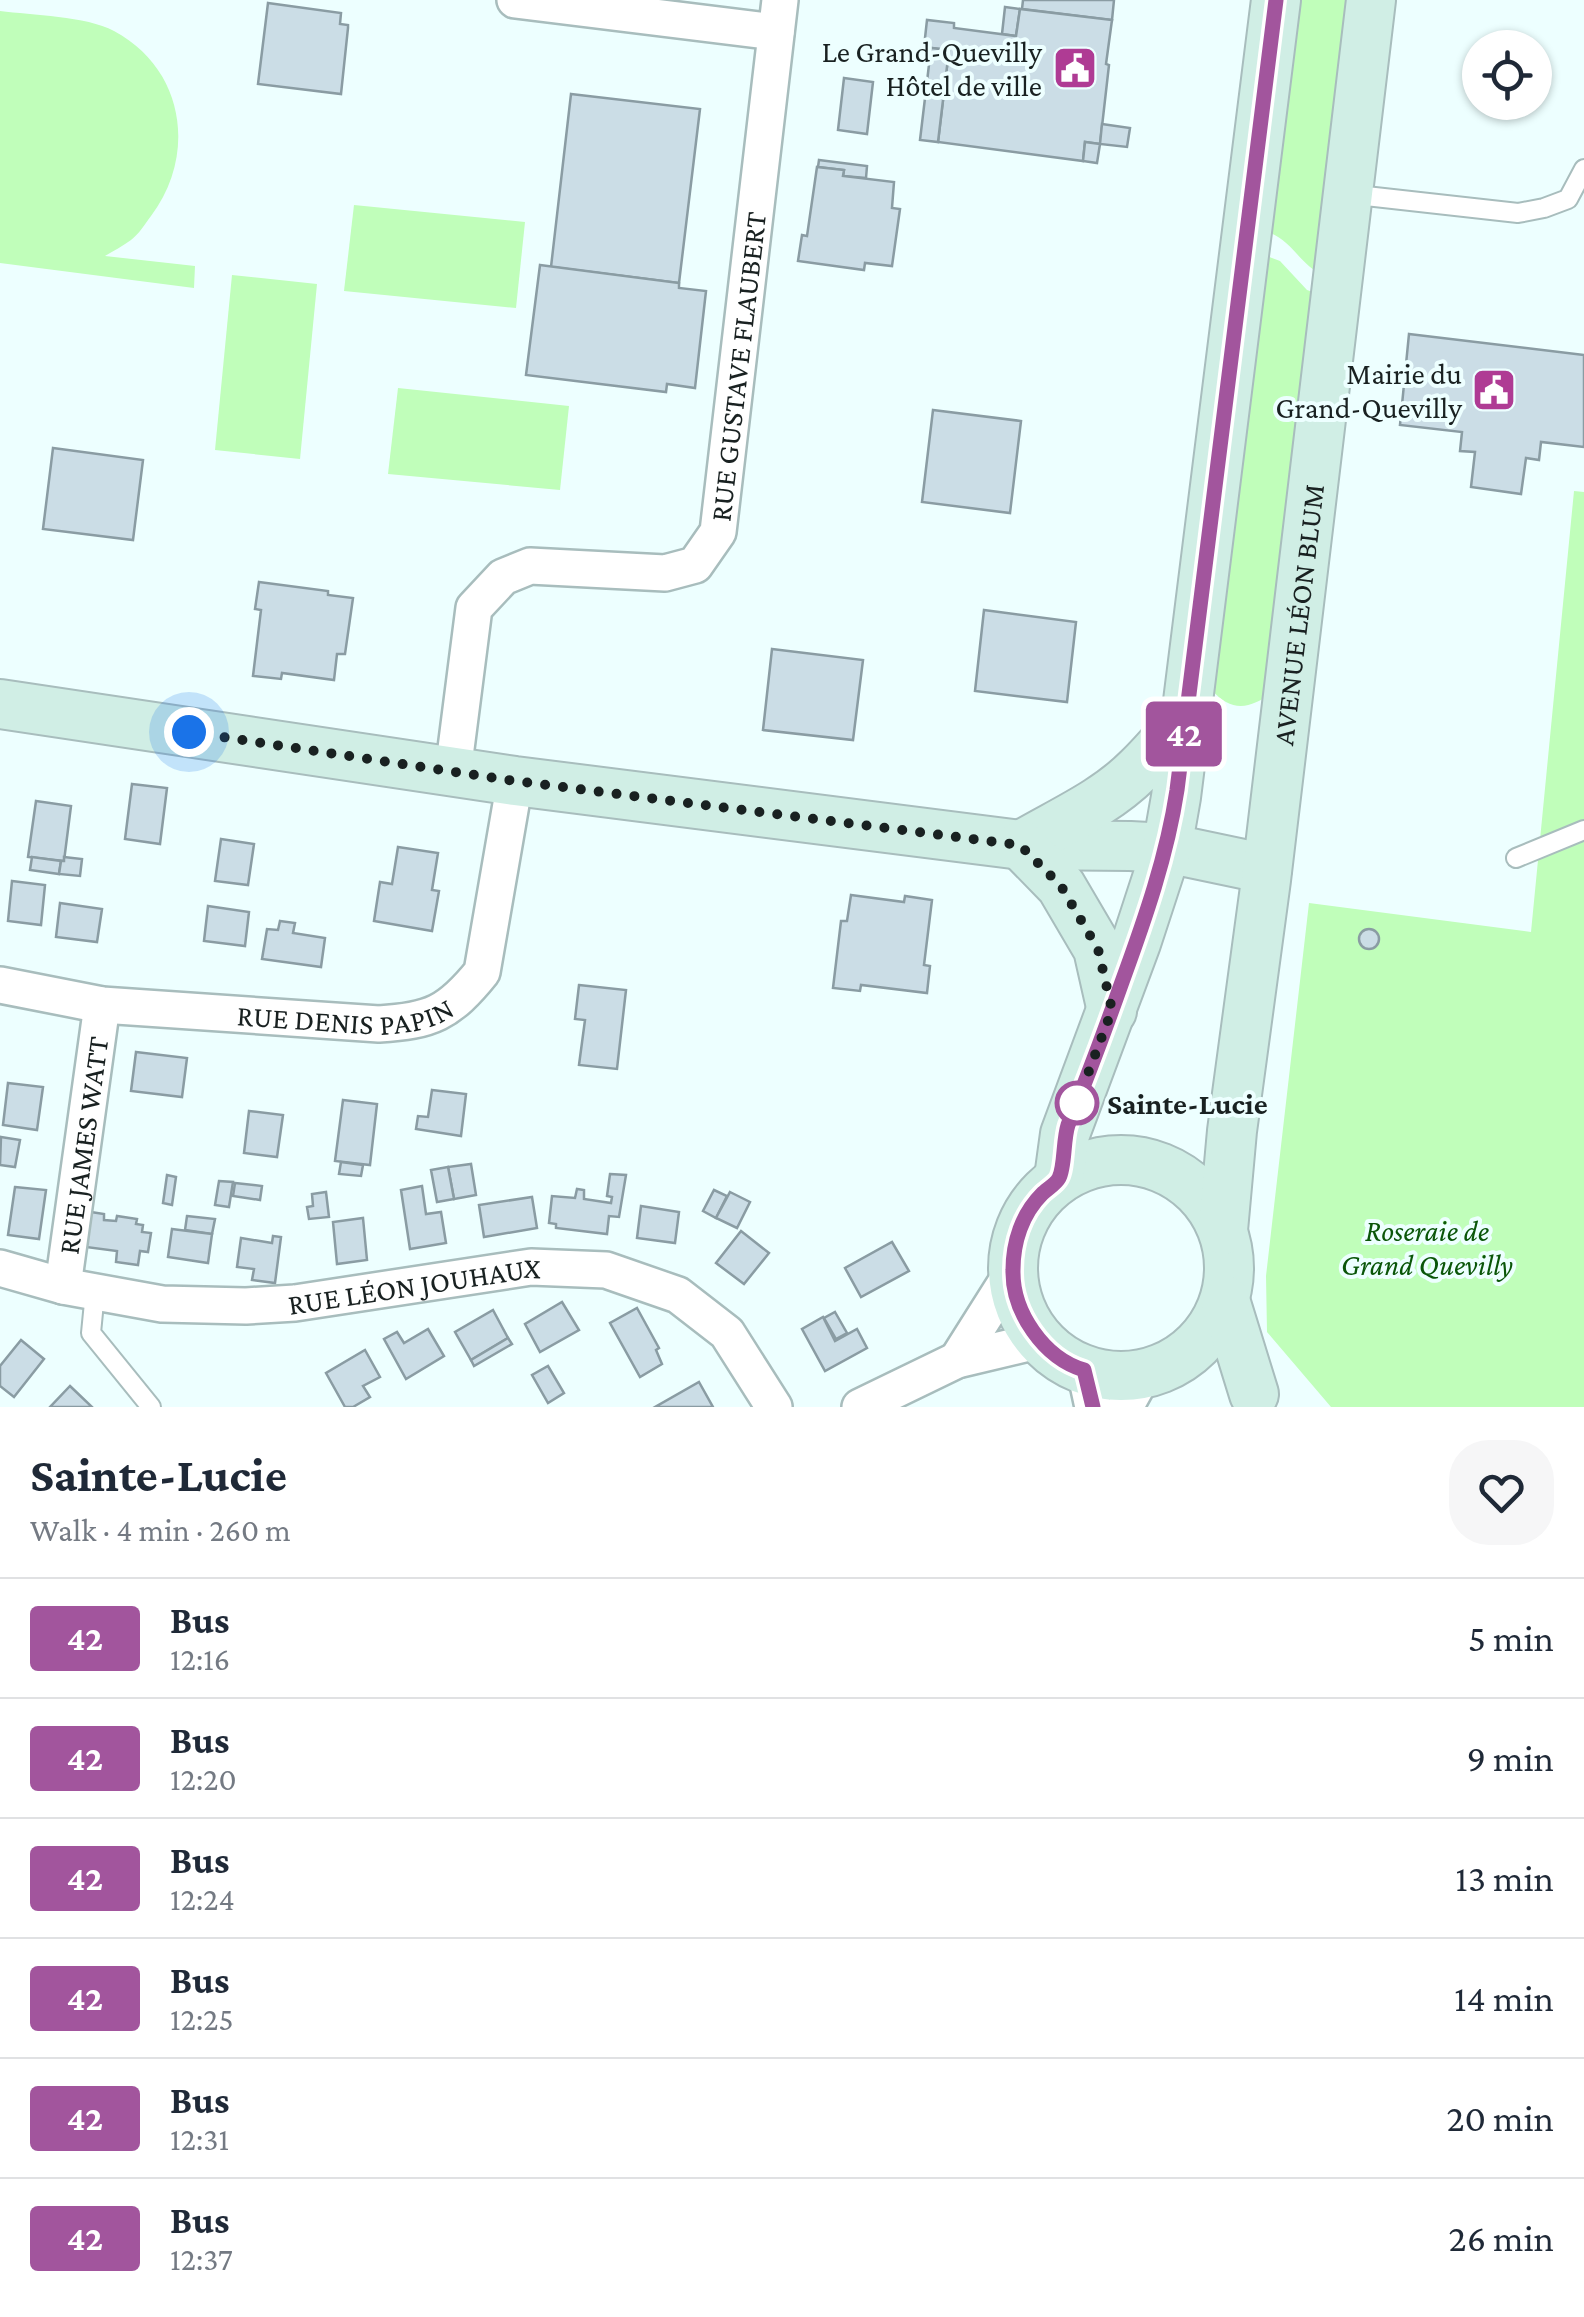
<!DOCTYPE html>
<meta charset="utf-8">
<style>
body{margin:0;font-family:"Crimson Pro",serif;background:#f6f6f7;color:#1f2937;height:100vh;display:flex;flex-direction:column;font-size:38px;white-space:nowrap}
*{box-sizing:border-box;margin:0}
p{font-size:32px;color:#747a83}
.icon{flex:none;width:55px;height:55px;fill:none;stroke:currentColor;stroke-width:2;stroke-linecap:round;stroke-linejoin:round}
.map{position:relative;height:1407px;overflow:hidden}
.sheet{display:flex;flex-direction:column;background:#fff;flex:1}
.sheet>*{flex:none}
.badge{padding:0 20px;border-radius:8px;font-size:35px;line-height:65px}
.buttons{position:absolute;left:1462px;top:30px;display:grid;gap:20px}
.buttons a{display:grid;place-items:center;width:90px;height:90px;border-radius:50%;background:#fff;box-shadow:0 2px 8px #0004;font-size:50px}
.you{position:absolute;width:50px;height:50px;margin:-25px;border:8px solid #fff;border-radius:50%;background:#1a73e8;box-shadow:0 0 0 15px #1a73e833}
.map>.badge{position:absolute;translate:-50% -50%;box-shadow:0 0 0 5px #fff}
.round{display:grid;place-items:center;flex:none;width:105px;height:105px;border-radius:40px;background:#f6f6f7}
.headline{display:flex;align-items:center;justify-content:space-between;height:170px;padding:0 30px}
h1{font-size:48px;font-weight:700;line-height:75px}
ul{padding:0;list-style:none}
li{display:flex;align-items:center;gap:30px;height:120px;padding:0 30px;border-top:2px solid #e0e1e3}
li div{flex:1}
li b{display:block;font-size:38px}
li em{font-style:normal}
li .badge{min-width:110px;font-weight:700;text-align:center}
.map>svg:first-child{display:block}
</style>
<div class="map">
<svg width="1584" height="1407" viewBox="0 0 1584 1407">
<rect width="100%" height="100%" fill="#edffff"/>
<g fill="#c0feba">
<path d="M1289,0H1360L1325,276C1298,265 1294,239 1262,230Z"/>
<path d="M0,11C32,15 86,16 114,31C185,69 197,155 151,216C145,224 139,234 131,240C123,246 113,251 105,256L195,266L194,288L0,263Z"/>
<polygon points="354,205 525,222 516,308 344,291"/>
<path d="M1259,253L1280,261L1307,290L1324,296L1277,689C1253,708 1233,715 1211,689Z"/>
<polygon points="232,275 317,284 300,459 215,450"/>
<polygon points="398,388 569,406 560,490 388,474"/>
<polygon points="1574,491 1584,492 1584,1407 1331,1407 1267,1332 1266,1276 1309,903 1531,932"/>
</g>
<g fill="#cbdde6" stroke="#8a9ca3" stroke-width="2.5">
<polygon points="1023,0 1114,0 1112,20 1022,9"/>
<polygon points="268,3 341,13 340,24 348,25 348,28 341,94 258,84"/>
<polygon points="1005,7 1020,9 1016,36 1002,34"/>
<polygon points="1020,9 1112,20 1106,64 1109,65 1100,144 1085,142 1083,161 938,142 949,50 924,47 927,20 954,23 954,28 1016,36"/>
<polygon points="931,48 949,50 938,142 920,140"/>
<polygon points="844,78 873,82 867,134 838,130"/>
<polygon points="571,94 700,109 679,283 551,267"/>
<polygon points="1102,124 1130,128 1127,147 1100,144"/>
<polygon points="1085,142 1100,144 1097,163 1083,161"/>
<polygon points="819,160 867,166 866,178 843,176 844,170 818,167"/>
<polygon points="817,167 844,170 843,176 894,182 892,208 900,209 892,266 865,263 864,270 798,261 802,235 807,236"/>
<polygon points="540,265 679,283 679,288 706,291 695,388 667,384 666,392 526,375"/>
<polygon points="1409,334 1584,355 1584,447 1541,442 1539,460 1526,458 1521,494 1471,487 1475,452 1460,451 1462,432 1400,425"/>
<polygon points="933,410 1021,421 1010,513 922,502"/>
<polygon points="53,448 143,460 133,540 43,529"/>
<polygon points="259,582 328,591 328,595 353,598 345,654 337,654 334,680 282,673 281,679 253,676 261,610 255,609"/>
<polygon points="984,610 1076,622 1067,702 975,691"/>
<polygon points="772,649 863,660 853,740 763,730"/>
<polygon points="132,784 167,788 160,844 125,839"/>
<polygon points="36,801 71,806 64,861 28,857"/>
<polygon points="221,839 254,844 248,885 215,881"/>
<polygon points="398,847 438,853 432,890 439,891 432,931 374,921 380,882 392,884"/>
<polygon points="32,857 61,861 59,874 30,870"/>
<polygon points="64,857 82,859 80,876 59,874 61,861 64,861"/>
<polygon points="12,881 45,885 41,925 8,921"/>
<polygon points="851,895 904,902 905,896 932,900 924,965 930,966 927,993 861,985 860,991 833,988 841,921 847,921"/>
<polygon points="60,903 102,909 97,942 56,937"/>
<polygon points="208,906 249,912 245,946 204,941"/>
<polygon points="280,921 295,923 293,933 325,938 321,967 262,959 267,929 278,930"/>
<circle cx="1369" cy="939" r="10"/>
<polygon points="579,985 626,990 617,1069 579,1065 585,1020 575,1019"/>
<polygon points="136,1052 187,1058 182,1097 131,1091"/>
<polygon points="8,1083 43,1087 37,1130 3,1125"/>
<polygon points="432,1090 466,1094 461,1136 416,1129 418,1116 428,1117"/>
<polygon points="343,1100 377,1104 370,1165 335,1161"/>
<polygon points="249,1111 283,1115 277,1157 244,1153"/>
<polygon points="1,1137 20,1140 15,1167 0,1165"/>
<polygon points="341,1162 363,1165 361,1176 339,1174"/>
<polygon points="471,1164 476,1195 454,1199 448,1167"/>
<polygon points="448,1167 454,1199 437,1202 431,1170"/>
<polygon points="610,1174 626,1175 619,1217 609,1216 607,1234 556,1228 556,1224 549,1223 552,1196 575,1198 577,1189 584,1190 584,1199 611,1203 612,1197 607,1196"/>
<polygon points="167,1175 176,1177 172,1205 163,1203"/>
<polygon points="219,1181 233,1182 229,1207 215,1205"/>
<polygon points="235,1183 262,1186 260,1200 233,1196"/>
<polygon points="422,1186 426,1214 441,1212 446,1243 410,1249 401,1190"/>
<polygon points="15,1187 46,1190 39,1239 8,1235"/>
<polygon points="714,1190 727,1196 716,1218 703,1211"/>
<polygon points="326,1192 329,1217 309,1219 307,1207 313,1206 312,1194"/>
<polygon points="730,1192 750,1202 737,1228 716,1218"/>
<polygon points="532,1197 537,1228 484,1237 479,1205"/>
<polygon points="641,1206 679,1212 675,1243 637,1238"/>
<polygon points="91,1212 104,1214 104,1220 116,1221 117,1216 137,1219 136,1224 143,1225 142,1232 151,1233 148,1252 140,1251 138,1265 116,1262 117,1251 86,1247"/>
<polygon points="187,1216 215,1219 212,1234 185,1230"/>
<polygon points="363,1218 367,1260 337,1264 333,1222"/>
<polygon points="172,1229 212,1234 208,1263 168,1257"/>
<polygon points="741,1231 769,1253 744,1284 716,1263"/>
<polygon points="273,1236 281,1237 275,1283 252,1280 254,1269 237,1267 241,1238 272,1243"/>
<polygon points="892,1242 909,1271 861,1297 845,1268"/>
<polygon points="562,1302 579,1330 540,1352 525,1324"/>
<polygon points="637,1308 659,1348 656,1350 662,1364 640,1377 610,1323"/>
<polygon points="493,1310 508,1338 471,1360 455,1332"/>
<polygon points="835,1312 847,1333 836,1339 824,1318"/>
<polygon points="823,1317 835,1341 857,1329 867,1348 825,1371 802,1329"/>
<polygon points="428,1329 444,1356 406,1379 384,1339 397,1332 404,1343"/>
<polygon points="508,1338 512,1344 474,1366 471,1360"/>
<polygon points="21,1340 44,1359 14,1397 0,1386 0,1366"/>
<polygon points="365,1350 380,1377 363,1386 370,1397 353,1407 345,1407 326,1373"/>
<polygon points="548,1366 564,1393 548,1403 532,1375"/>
<polygon points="699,1382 713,1407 655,1407"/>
<polygon points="70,1386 92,1407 50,1407"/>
</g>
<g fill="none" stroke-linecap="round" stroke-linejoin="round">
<defs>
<g id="lane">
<polyline points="1348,194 1518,213 1544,208 1568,199 1584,169"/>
<polyline points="1516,858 1584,830"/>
<polyline points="95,1292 91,1333 151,1407"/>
</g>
<g id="street">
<polyline points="515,0 776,32"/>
<path id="s1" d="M453,772L474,608L503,577L530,566L665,573L695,565L718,532L780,0"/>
<path id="s2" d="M0,985L102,1005L379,1024C431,1021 449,1013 482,972L515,781"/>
<path id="s3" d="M0,1268L63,1286L162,1304L246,1306L295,1303L531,1267L606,1270L678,1295L727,1333L774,1407"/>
<path id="s4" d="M63,1286L102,1005"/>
<polyline points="957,1360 1012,1273"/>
<polyline points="1085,1370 1093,1407"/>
<polyline points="860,1407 957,1360 1041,1340"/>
<polyline points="1125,1407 1144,1373"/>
</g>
<g id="secondary">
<polyline points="0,704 515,781 1021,845 1130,846 1167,848 1267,869"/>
<path d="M1025,843C1063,821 1106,802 1138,770C1155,754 1170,735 1186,717"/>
<polyline points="1021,845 1061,886 1098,949 1112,1011"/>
<circle cx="1121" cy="1268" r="108"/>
<polyline points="1059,1178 1065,1134 1136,943 1167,848 1176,797 1276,0"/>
<path id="s5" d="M1223,1230L1232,1131L1266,880L1371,0"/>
<polyline points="1225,1300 1254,1394"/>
</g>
</defs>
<use href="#lane" stroke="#a8bdbd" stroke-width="22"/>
<use href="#street" stroke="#a8bdbd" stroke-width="40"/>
<use href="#secondary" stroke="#a8bdbd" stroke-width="52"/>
<use href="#lane" stroke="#fff" stroke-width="18"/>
<use href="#street" stroke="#fff" stroke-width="35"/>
<use href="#secondary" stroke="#d0eee5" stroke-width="48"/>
</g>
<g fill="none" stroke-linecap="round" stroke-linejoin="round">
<defs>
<path id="line" d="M1093,1407L1084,1370C1044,1358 1012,1312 1013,1270C1013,1242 1022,1214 1042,1194C1047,1189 1056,1184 1059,1178C1065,1167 1063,1140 1068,1125C1087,1078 1105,1030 1122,982C1145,919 1167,856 1177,790L1276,0"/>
</defs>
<use href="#line" stroke="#fff" stroke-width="22"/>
<use href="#line" stroke="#a2559d" stroke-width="15"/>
<polyline stroke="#192121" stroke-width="10" stroke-dasharray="0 18" points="189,732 515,781 1020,845 1061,886 1098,949 1112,1010 1075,1108 1077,1103"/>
</g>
<defs>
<symbol id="civic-square" viewBox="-11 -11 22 22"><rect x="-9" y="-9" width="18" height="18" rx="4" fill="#af3b94" stroke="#edffff"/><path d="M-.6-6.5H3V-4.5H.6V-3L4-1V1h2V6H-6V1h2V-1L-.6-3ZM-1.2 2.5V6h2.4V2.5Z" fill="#fff"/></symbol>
</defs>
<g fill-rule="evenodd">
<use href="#civic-square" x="1050" y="43" width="50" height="50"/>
<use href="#civic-square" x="1469" y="365" width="50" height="50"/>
</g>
<circle fill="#fff" stroke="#a2559d" stroke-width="5" cx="1077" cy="1103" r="20"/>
<g text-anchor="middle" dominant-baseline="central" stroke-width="8" stroke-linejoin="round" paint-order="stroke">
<g font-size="30" fill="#192121" stroke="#edffff" text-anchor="end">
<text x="1042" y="51">Le Grand-Quevilly<tspan x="1042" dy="34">Hôtel de ville</tspan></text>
<text x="1462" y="373">Mairie du<tspan x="1462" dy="34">Grand-Quevilly</tspan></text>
</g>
<g font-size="30" fill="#192121" stroke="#edffff">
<text stroke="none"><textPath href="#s1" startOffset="610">RUE GUSTAVE FLAUBERT</textPath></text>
<text stroke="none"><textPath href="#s5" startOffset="620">AVENUE LÉON BLUM</textPath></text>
<text stroke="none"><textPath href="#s2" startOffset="348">RUE DENIS PAPIN</textPath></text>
<text stroke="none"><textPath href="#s4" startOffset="142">RUE JAMES WATT</textPath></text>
<text stroke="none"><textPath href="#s3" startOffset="420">RUE LÉON JOUHAUX</textPath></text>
</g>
<g font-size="30" font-weight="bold" fill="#192121" stroke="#edffff" text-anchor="start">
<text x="1107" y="1103">Sainte-Lucie</text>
</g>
<g font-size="30" font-style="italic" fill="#0a5609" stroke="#edffff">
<text x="1427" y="1230">Roseraie de<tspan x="1427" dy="34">Grand Quevilly</tspan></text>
</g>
</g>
</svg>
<div class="buttons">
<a><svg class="icon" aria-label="locate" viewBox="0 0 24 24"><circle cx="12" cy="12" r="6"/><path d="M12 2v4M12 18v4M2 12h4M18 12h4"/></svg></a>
</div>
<div class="you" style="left:189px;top:732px"></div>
<b class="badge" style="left:1184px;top:734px;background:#a2559d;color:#fff">42</b>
</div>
<section class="sheet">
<div class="headline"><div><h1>Sainte-Lucie</h1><p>Walk · 4 min · 260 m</p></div><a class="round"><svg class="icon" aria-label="heart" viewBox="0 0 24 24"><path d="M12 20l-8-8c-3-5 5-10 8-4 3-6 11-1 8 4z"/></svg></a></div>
<ul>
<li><span class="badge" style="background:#a2559d;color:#fff">42</span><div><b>Bus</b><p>12:16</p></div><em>5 min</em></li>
<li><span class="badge" style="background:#a2559d;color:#fff">42</span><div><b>Bus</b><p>12:20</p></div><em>9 min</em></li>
<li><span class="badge" style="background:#a2559d;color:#fff">42</span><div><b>Bus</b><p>12:24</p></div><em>13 min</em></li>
<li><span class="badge" style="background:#a2559d;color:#fff">42</span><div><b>Bus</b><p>12:25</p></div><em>14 min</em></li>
<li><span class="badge" style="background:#a2559d;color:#fff">42</span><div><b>Bus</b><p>12:31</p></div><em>20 min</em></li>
<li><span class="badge" style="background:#a2559d;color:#fff">42</span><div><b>Bus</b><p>12:37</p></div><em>26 min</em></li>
</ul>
</section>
